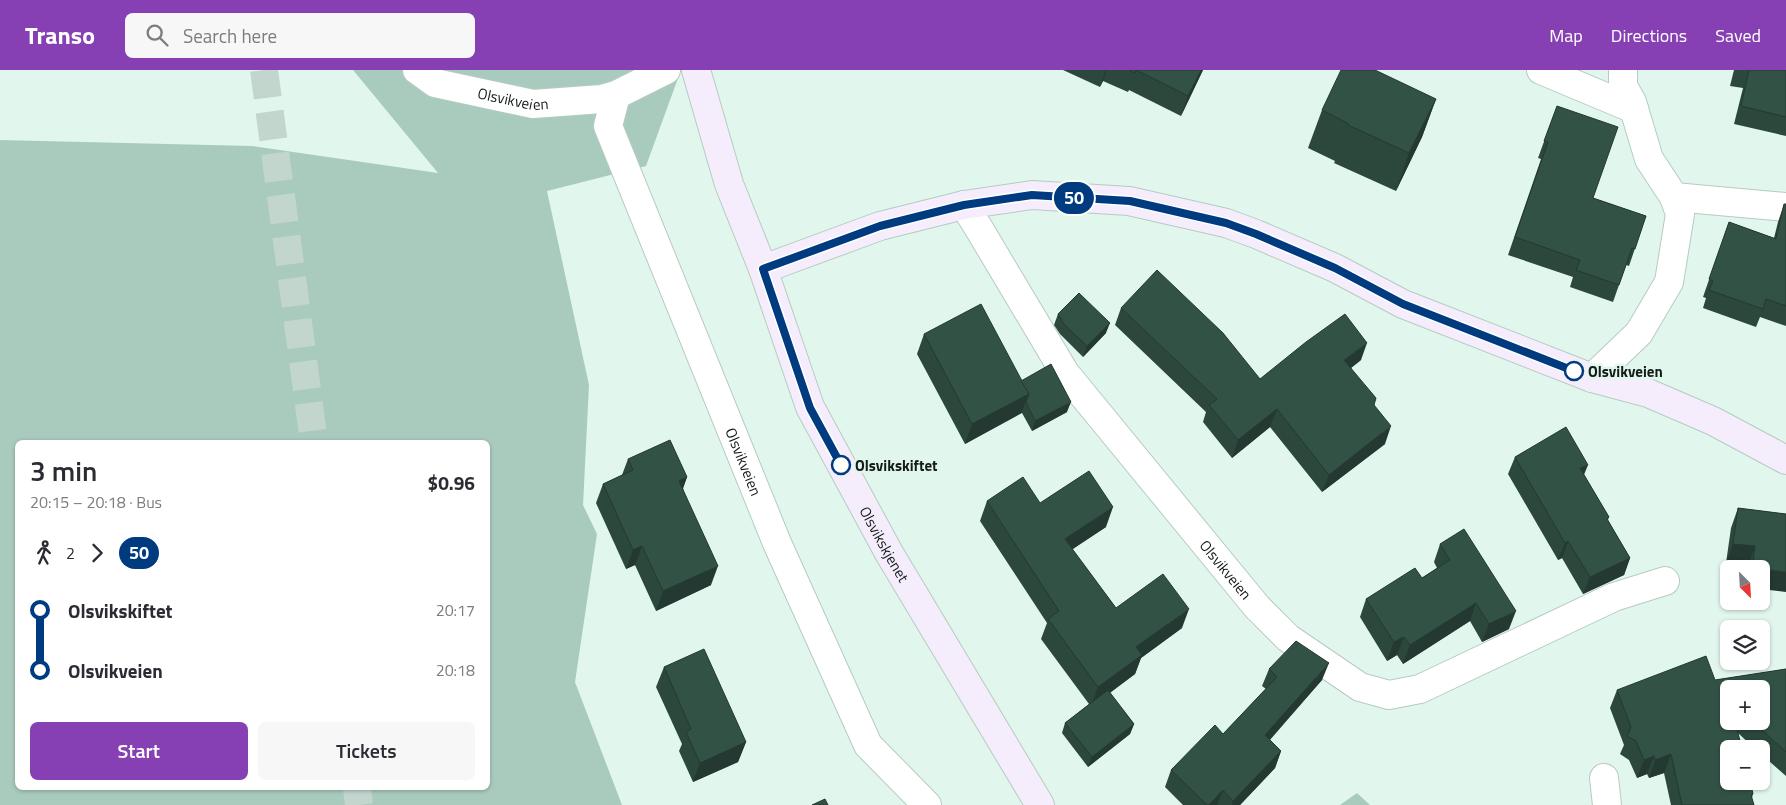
<!DOCTYPE html>
<meta charset="utf-8">
<style>
body{margin:0;font-family:"Titillium Web",sans-serif;background:#f7f7f7;color:#2b2b33;height:100vh;display:flex;flex-direction:column;font-size:19px;white-space:nowrap}
*{box-sizing:border-box;margin:0}
p{font-size:16px;color:#7c7c81}
.icon{flex:none;width:28px;height:28px;fill:none;stroke:currentColor;stroke-width:2;stroke-linecap:round;stroke-linejoin:round}
.map{position:relative;flex:1;overflow:hidden}
.panel{position:absolute;left:15px;top:370px;width:475px;height:350px;display:flex;flex-direction:column;background:#fff;border-radius:8px;box-shadow:0 1px 4px #0004}
.panel>*{flex:none}
.badge{padding:0 10px;border-radius:16px;font-size:18px;line-height:32px}
.needle{width:32px;rotate:156deg}
.buttons{position:absolute;left:1720px;top:490px;display:grid;gap:10px}
.buttons a{display:grid;place-items:center;width:50px;height:50px;border-radius:8px;background:#fff;box-shadow:0 1px 4px #0004;font-size:25px}
.map>.badge{position:absolute;translate:-50% -50%;box-shadow:0 0 0 2px #fff}
.legs{display:flex;align-items:center;gap:8px;height:55px;padding:0 15px;font-size:16px}
.legs p{margin-inline-start:auto}
.head{display:flex;align-items:center;justify-content:space-between;height:85px;padding:0 15px}
h1{font-size:28px;font-weight:600;line-height:38px}
.primary-button{display:flex;gap:10px;margin-top:auto;padding:10px 15px}
.primary-button a{flex:1;height:58px;border-radius:8px;background:#8740b3;color:#fff;font-size:20px;font-weight:600;line-height:58px;text-align:center}
.primary-button a+a{background:#f7f7f7;color:#2b2b33}
ul{padding:0 15px;list-style:none}
li{display:flex;align-items:center;gap:18px;height:60px;font-size:19px}
li i{display:grid;place-items:center;width:8px;height:100%;margin:0 6px;background:currentColor}
li i::after{content:'';width:12px;height:12px;margin:-6px;border:4px solid;border-radius:50%;background:#fff}
li p{margin-inline-start:auto}
li:first-child i{background:linear-gradient(#0000 50%,currentColor 0)}
li:last-child i{background:linear-gradient(currentColor 50%,#0000 0)}
header{display:flex;align-items:center;gap:30px;box-sizing:border-box;height:70px;padding:0 25px;background:#8740b3;color:#fff}
header strong{font-size:24px}
nav{display:flex;gap:28px;margin-inline-start:auto;font-size:18px}
.search{width:350px;height:45px;background:#f7f7f7;display:flex;align-items:center;gap:12px;box-sizing:border-box;padding:0 18px;border-radius:8px;color:#7c7c81;font-size:19px}
.map>svg:first-child{display:block}
</style>
<header>
<strong>Transo</strong>
<div class="search"><svg class="icon" aria-label="search" viewBox="0 0 24 24"><circle cx="10" cy="10" r="6"/><path d="M15 15l6 6"/></svg>Search here</div>
<nav><a>Map</a><a>Directions</a><a>Saved</a></nav>
</header>
<div class="map">
<svg width="1786" height="735" viewBox="0 0 1786 735">
<rect width="100%" height="100%" fill="#e1f7ee"/>
<g fill="#a9cbbd" fill-rule="evenodd">
<path d="M353,0H681L646,96L547,121L589,315L583,435L597,464L575,612L622,735H0V70L252,76L438,103ZM18,372H488V718H18Z"/>
<polygon points="1357,723 1370,735 1340,735"/>
</g>
<g fill="none" stroke-linecap="round" stroke-linejoin="round">
<g stroke="#c2d6ce" stroke-width="28" stroke-dasharray="28 14" stroke-linecap="butt">
<polyline points="264,0 314,372"/>
<polyline points="357,718 359,735"/>
</g>
<defs>
<g id="street">
<path id="s1" d="M417,0L435,13L533,34L602,29L616,25L666,0"/>
<polyline points="1541,0 1634,39"/>
<path id="s2" d="M616,25L608,56L777,473L868,675L927,735"/>
<polyline points="1674,127 1786,137"/>
<path id="s3" d="M964,135L978,157L1065,303L1257,537L1288,568L1360,617L1389,625L1420,619L1614,527L1665,511"/>
<polyline points="1592,308 1639,263 1669,212 1680,144 1674,127 1649,89 1632,32 1623,16 1623,0"/>
<polyline points="1604,708 1607,735"/>
</g>
<g id="secondary">
<path id="s4" d="M696,0L729,114L763,199L810,337L889,483L1040,735"/>
<polyline points="763,199 880,156 964,135 1032,125 1129,131 1226,153 1256,164 1335,198 1403,234 1592,308 1648,323 1713,351 1786,390"/>
</g>
</defs>
<use href="#street" stroke="#b6cbc2" stroke-width="30"/>
<use href="#secondary" stroke="#b6cbc2" stroke-width="30"/>
<use href="#street" stroke="#fff" stroke-width="28"/>
<use href="#secondary" stroke="#f5edfc" stroke-width="28"/>
</g>
<g fill="#2c473c" fill-rule="evenodd">
<polygon points="1063,0 1203,0 1181,46 1129,20 1128,22 1103,11 1100,17"/>
<polygon points="1734,0 1786,0 1786,66 1734,54 1743,18 1730,16"/>
<polygon points="1436,29 1422,67 1396,121 1334,93 1335,91 1308,78 1322,40"/>
<polygon points="1557,36 1593,128 1646,146 1629,196 1626,195 1613,232 1570,217 1573,207 1508,185 1541,89 1538,88"/>
<polygon points="1784,134 1786,134 1786,256 1760,247 1756,257 1703,238 1706,228 1703,227 1729,152 1774,168 1778,152"/>
<polygon points="1121,238 1260,309 1361,290 1351,298 1374,335 1385,374 1322,422 1270,357 1232,388 1203,352 1206,342 1115,255"/>
<polygon points="1058,244 1106,263 1083,287 1060,264 1054,255"/>
<polygon points="924,264 1021,311 1067,342 1032,361 1022,343 965,374 917,284"/>
<polygon points="1515,387 1584,405 1609,447 1608,450 1630,488 1624,505 1583,524 1562,488 1558,490 1508,404"/>
<polygon points="628,389 687,407 683,418 711,515 656,541 635,495 626,499 596,433 603,414 622,405"/>
<polygon points="987,431 1040,433 1106,457 1072,479 1116,538 1182,558 1141,588 1135,604 1110,623 1134,654 1130,664 1088,697 1062,663 1065,653 1089,634 1041,569 1047,553 980,451"/>
<polygon points="1738,438 1786,444 1761,499 1747,499 1748,496 1726,493 1731,458"/>
<polygon points="1440,474 1509,559 1482,572 1470,551 1403,594 1397,585 1387,591 1360,547 1366,529 1422,508 1437,498 1434,492"/>
<polygon points="664,597 746,672 738,692 693,712 679,681 682,674 656,617"/>
<polygon points="1269,599 1322,610 1270,670 1281,681 1275,698 1240,735 1183,735 1165,717 1171,700 1223,664 1266,619 1262,616"/>
<path d="M1786,599V706L1761,684V679H1755L1738,663L1753,724L1752,728L1754,735H1671L1664,703L1649,708L1647,704L1637,708L1629,690L1620,684L1624,675L1610,638L1617,620L1715,610ZM1729,619L1761,651H1729Z"/>
</g>
<g fill="#243931">
<polygon points="1106,0 1107,0 1103,11 1100,17"/>
<polygon points="1201,0 1203,0 1181,46 1188,26"/>
<polygon points="1436,29 1422,67 1396,121 1409,83"/>
<polygon points="1110,253 1106,263 1083,287 1087,276"/>
<polygon points="1367,273 1361,290 1338,308 1344,290"/>
<polygon points="1029,324 1021,343 965,374 972,354"/>
<polygon points="1071,332 1067,342 1032,361 1035,351"/>
<polygon points="1277,339 1270,357 1232,388 1238,370"/>
<polygon points="1391,356 1385,374 1322,422 1329,405"/>
<polygon points="1588,395 1581,412 1580,398"/>
<polygon points="687,407 680,427 679,411"/>
<polygon points="1113,437 1106,457 1058,489 1065,469"/>
<polygon points="1568,471 1562,488 1558,490 1565,473"/>
<polygon points="1733,474 1755,476 1748,496 1726,493"/>
<polygon points="642,476 635,495 626,499 633,480"/>
<polygon points="1630,488 1624,505 1583,524 1590,507"/>
<polygon points="718,496 711,515 656,541 663,521"/>
<polygon points="1761,499 1786,502 1786,522 1761,519"/>
<polygon points="1476,533 1470,551 1403,594 1410,575"/>
<polygon points="1189,539 1182,558 1141,588 1135,604 1091,636 1098,617 1136,577"/>
<polygon points="1516,541 1509,559 1482,572 1489,554"/>
<polygon points="1404,567 1397,585 1387,591 1394,572"/>
<polygon points="1329,593 1322,610 1258,682 1265,665"/>
<polygon points="1134,654 1130,664 1088,697 1092,687"/>
<polygon points="746,672 738,692 693,712 700,693"/>
<polygon points="1281,681 1275,698 1240,735 1232,735 1233,731"/>
<polygon points="1671,684 1664,703 1649,708 1655,690"/>
<polygon points="1654,686 1647,704 1637,708 1644,690"/>
<polygon points="1223,720 1217,735 1209,735"/>
</g>
<g fill="#335246" stroke="#243931">
<polygon points="1129,0 1201,0 1188,26 1136,0 1135,3"/>
<polygon points="1341,0 1375,0 1436,29 1409,83 1348,55 1349,54 1322,40"/>
<polygon points="1748,0 1786,0 1786,47 1741,36 1749,0"/>
<polygon points="1557,36 1618,57 1593,128 1646,146 1635,179 1632,178 1619,215 1576,200 1580,190 1515,167 1548,72 1544,71"/>
<polygon points="1784,134 1786,134 1786,236 1766,229 1763,239 1709,220 1713,211 1709,209 1729,152 1776,169"/>
<polygon points="1157,200 1223,263 1260,309 1306,272 1345,244 1367,273 1344,290 1376,328 1374,335 1391,356 1329,405 1277,339 1238,370 1209,335 1217,329 1121,238"/>
<polygon points="1079,223 1110,253 1087,276 1064,254 1058,244"/>
<polygon points="981,234 1029,324 972,354 924,264"/>
<polygon points="1051,294 1071,332 1035,351 1026,332 1029,324 1021,311"/>
<polygon points="1566,357 1588,395 1580,398 1609,447 1607,449 1630,488 1590,507 1568,471 1565,473 1515,387"/>
<polygon points="670,370 687,407 679,411 718,496 663,521 642,476 633,480 603,414 633,400 628,389"/>
<polygon points="1089,401 1113,437 1065,469 1116,538 1163,504 1189,539 1136,577 1142,585 1098,617 1048,549 1059,541 987,431 1023,407 1040,433"/>
<polygon points="1738,438 1786,444 1786,502 1752,498 1755,476 1733,474"/>
<polygon points="1464,459 1516,541 1489,554 1476,533 1410,575 1404,567 1394,572 1366,529 1415,498 1422,508 1450,490 1440,474"/>
<polygon points="1296,571 1329,593 1265,665 1281,681 1233,731 1223,720 1209,735 1207,735 1171,700 1215,655 1223,664 1277,607 1269,599"/>
<polygon points="704,579 746,672 700,693 686,662 691,659 664,597"/>
<polygon points="1706,586 1715,610 1786,599 1786,682 1752,651 1761,651 1761,619 1729,619 1729,651 1735,651 1742,679 1729,679 1729,711 1750,711 1753,724 1751,725 1754,735 1682,735 1671,684 1655,690 1654,686 1644,690 1636,671 1627,666 1631,657 1617,620"/>
<polygon points="1108,620 1134,654 1092,687 1065,653"/>
<polygon points="825,729 828,735 812,735"/>
</g>
<g fill="none" stroke-linecap="round" stroke-linejoin="round">
<defs>
<polyline id="line-1" points="841,395 810,338 763,199 880,156 964,135 1032,125 1130,131 1226,153 1256,164 1335,198 1403,234 1574,301"/>
</defs>
<use href="#line-1" stroke="#fff" stroke-width="11"/>
<use href="#line-1" stroke="#003b80" stroke-width="8"/>
</g>
<g fill="#fff" stroke="#003b80" stroke-width="2.5">
<circle cx="1574" cy="301" r="9"/>
<circle cx="841" cy="395" r="9"/>
</g>
<g text-anchor="middle" dominant-baseline="central" stroke-width="5" stroke-linejoin="round" paint-order="stroke">
<g font-size="15" fill="#141b18" stroke="#e1f7ee">
<text stroke="none"><textPath href="#s1" startOffset="102">Olsvikveien</textPath></text>
<text stroke="none"><textPath href="#s2" startOffset="394">Olsvikveien</textPath></text>
<text stroke="none"><textPath href="#s4" startOffset="512">Olsvikskjenet</textPath></text>
<text stroke="none"><textPath href="#s3" startOffset="450">Olsvikveien</textPath></text>
</g>
<g font-size="15" font-weight="bold" fill="#141b18" stroke="#e1f7ee" text-anchor="start">
<text x="1588" y="301">Olsvikveien</text>
<text x="855" y="395">Olsvikskiftet</text>
</g>
</g>
</svg>
<div class="buttons">
<a><svg class="needle" viewBox="-14 -14 28 28"><path d="M0-13l5 13h-10z" fill="#e53935"/><path d="M0 13l5-13h-10z" fill="#7c7c81"/></svg></a>
<a><svg class="icon" aria-label="layers" viewBox="0 0 24 24"><path d="M12 4l9 5-9 5-9-5zM3 14l9 5 9-5"/></svg></a>
<a>+</a>
<a>−</a>
</div>
<b class="badge" style="left:1074px;top:128px;background:#003b80;color:#fff">50</b>
<section class="panel">
<div class="head"><div><h1>3 min</h1><p>20:15 – 20:18 · Bus</p></div><b>$0.96</b></div>
<div class="legs"><svg class="icon" aria-label="walk" viewBox="0 0 24 24"><circle cx="13" cy="4" r="2"/><path d="M13 8l-2 6 4 7M11 14l-3 7M7 12l3-4h3l4 4"/></svg>2<svg class="icon" aria-label="forward" viewBox="0 0 24 24"><path d="M9 5l7 7-7 7"/></svg><b class="badge" style="background:#003b80;color:#fff">50</b></div>
<ul>
<li><i style="color:#003b80"></i><b>Olsvikskiftet</b><p>20:17</p></li>
<li><i style="color:#003b80"></i><b>Olsvikveien</b><p>20:18</p></li>
</ul>
<div class="primary-button"><a>Start</a><a>Tickets</a></div>
</section>
</div>
